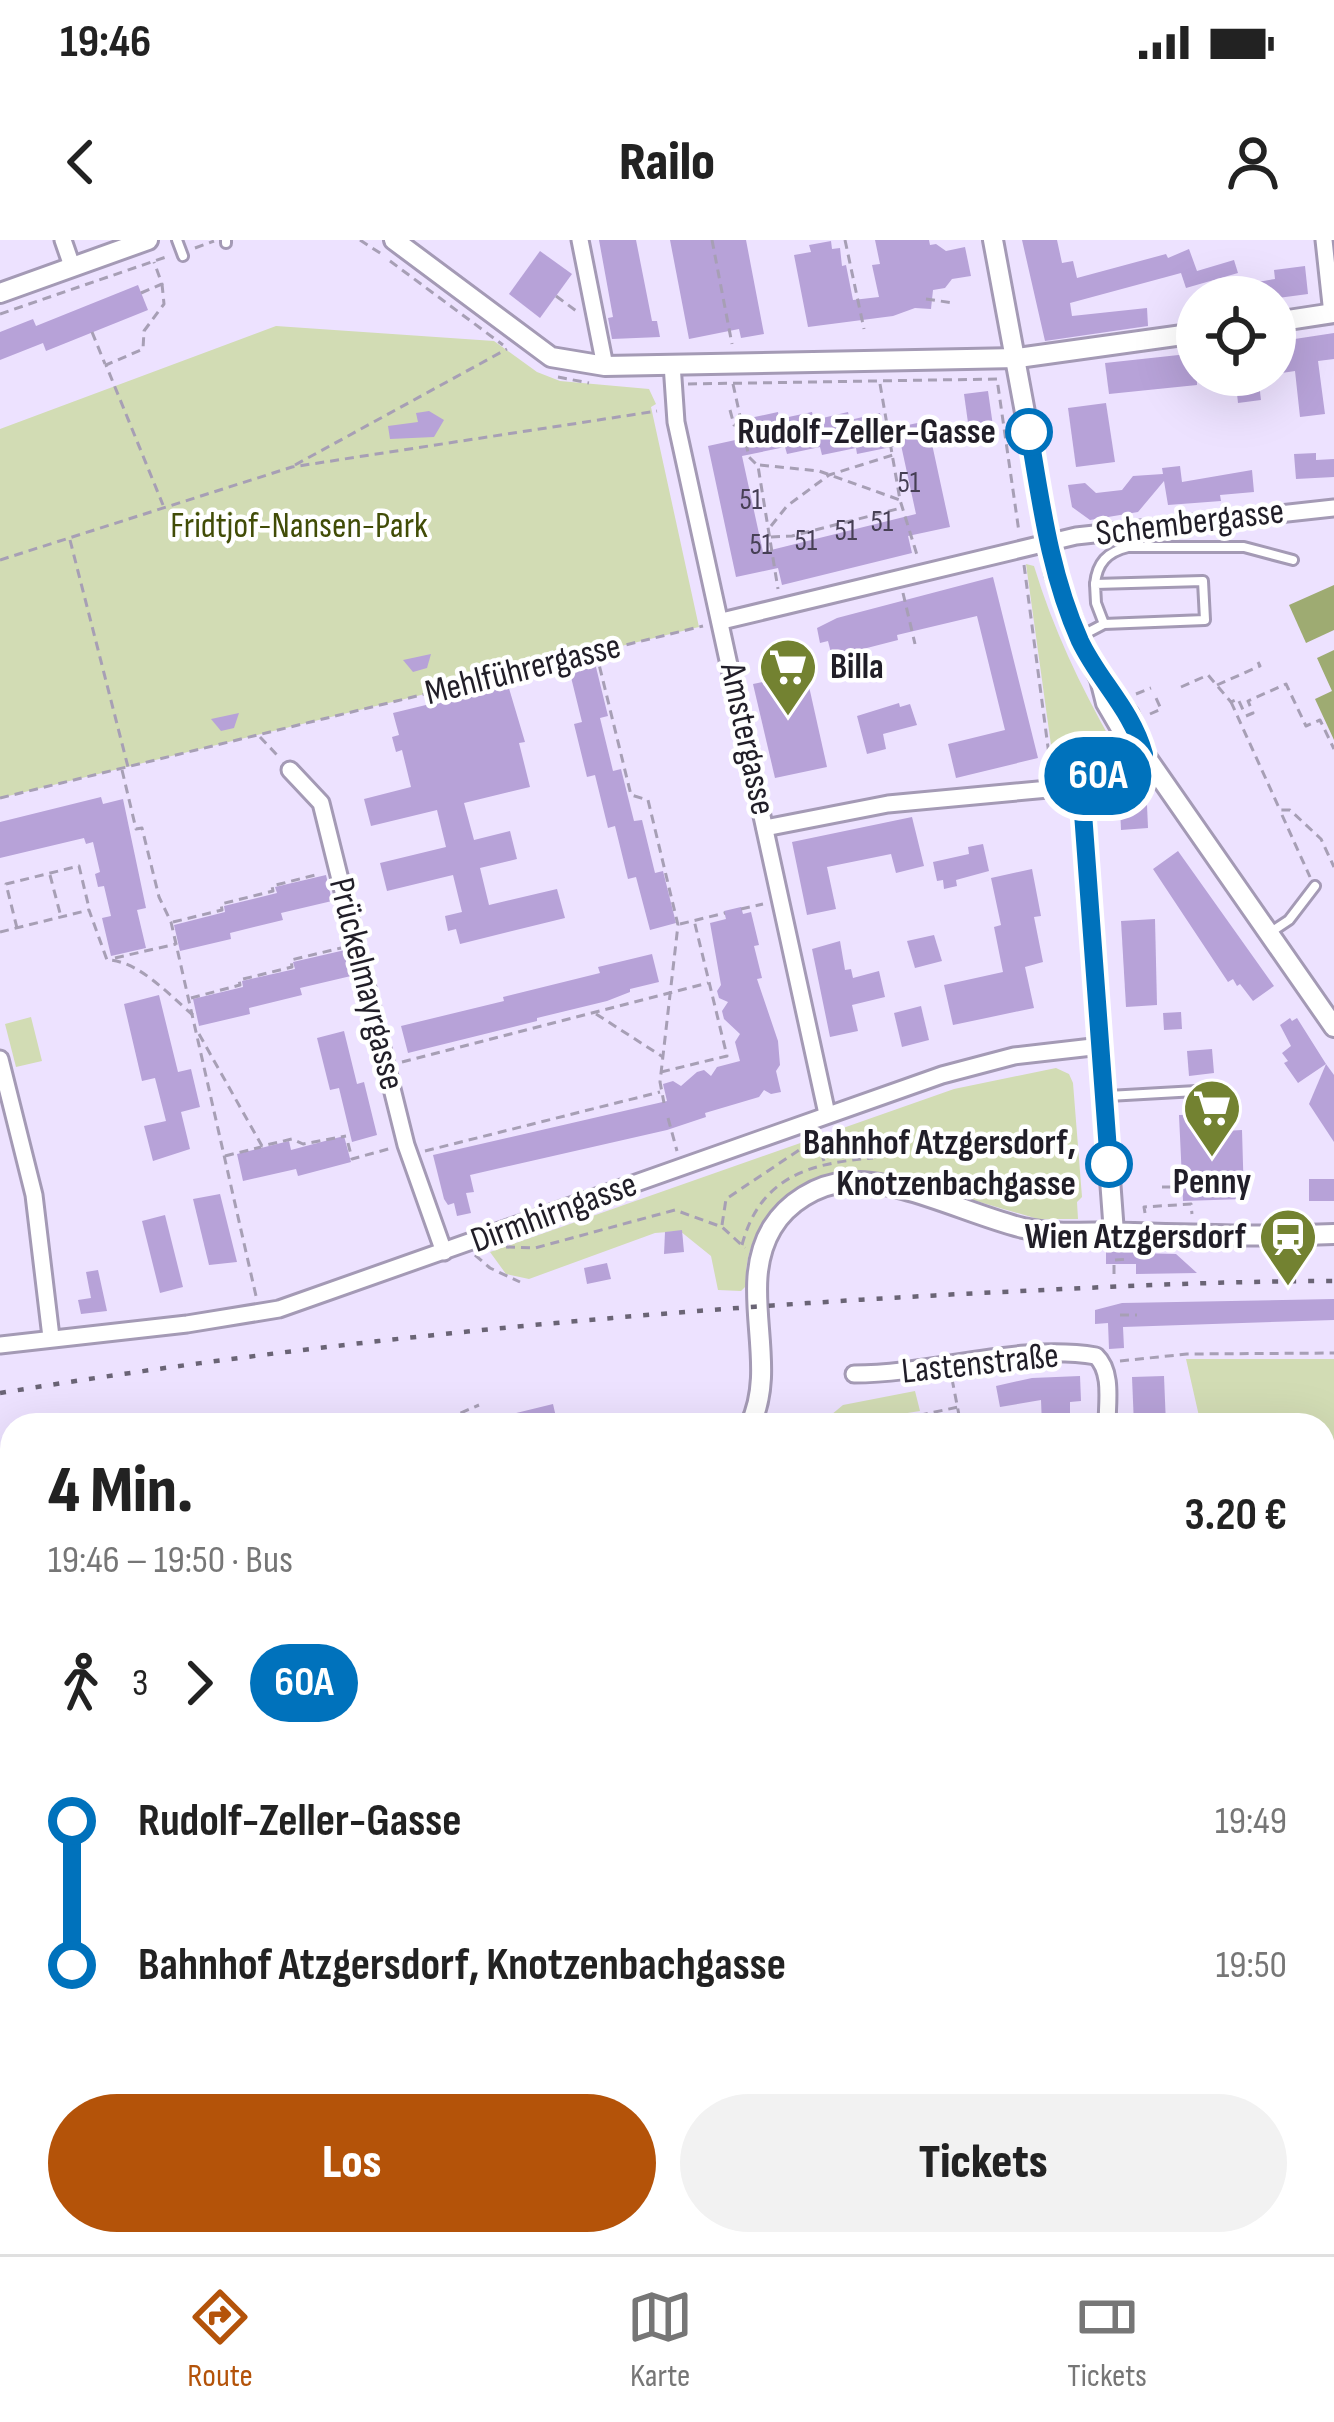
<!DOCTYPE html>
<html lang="de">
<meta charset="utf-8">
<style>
body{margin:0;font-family:"Sofia Sans Condensed",sans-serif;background:#f2f2f2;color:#222;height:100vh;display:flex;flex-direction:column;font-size:45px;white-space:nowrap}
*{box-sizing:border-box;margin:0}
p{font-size:39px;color:#767676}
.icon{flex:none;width:66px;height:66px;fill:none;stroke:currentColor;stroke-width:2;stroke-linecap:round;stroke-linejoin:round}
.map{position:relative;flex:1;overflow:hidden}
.details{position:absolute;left:0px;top:1173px;width:1335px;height:843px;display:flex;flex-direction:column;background:#fff;border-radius:36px 36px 0 0;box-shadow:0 12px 48px #0002}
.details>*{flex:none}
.badge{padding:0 24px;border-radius:39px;font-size:42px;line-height:78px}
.controls{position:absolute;left:1176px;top:36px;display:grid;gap:24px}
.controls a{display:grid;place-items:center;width:120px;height:120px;border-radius:50%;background:#fff;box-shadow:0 12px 48px #0002;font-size:60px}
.map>.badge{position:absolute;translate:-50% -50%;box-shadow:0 0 0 6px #fff}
.legs{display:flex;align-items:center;gap:18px;height:132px;padding:0 48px;font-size:39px}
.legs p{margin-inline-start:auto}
.overview{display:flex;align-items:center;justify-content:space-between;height:204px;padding:0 48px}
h1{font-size:66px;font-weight:800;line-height:90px}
.button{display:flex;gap:24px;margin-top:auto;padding:24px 48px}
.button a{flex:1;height:138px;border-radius:72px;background:#b45309;color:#fff;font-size:48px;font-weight:800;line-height:138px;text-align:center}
.button a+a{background:#f2f2f2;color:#222}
ul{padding:0 48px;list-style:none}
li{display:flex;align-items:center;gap:42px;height:144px;font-size:45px}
li i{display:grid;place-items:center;width:18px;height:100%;margin:0 15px;background:currentColor}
li i::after{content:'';width:30px;height:30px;margin:-15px;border:9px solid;border-radius:50%;background:#fff}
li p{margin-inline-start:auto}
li:first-child i{background:linear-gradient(#0000 50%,currentColor 0)}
li:last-child i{background:linear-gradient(currentColor 50%,#0000 0)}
.status{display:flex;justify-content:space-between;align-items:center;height:84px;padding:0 60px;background:#fff;direction:ltr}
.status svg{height:33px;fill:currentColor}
header{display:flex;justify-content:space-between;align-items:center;height:156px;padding:0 48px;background:#fff;font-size:54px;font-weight:800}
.dock{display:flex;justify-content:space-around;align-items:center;height:168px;border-top:3px solid #e0e0e0;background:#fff;font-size:33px;color:#767676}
.dock a{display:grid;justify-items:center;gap:6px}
.dock .selected{color:#b45309}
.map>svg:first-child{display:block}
</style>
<div class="status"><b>19:46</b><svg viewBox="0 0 49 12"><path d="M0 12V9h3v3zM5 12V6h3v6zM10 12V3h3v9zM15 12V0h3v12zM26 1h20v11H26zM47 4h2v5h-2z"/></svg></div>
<header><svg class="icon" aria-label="back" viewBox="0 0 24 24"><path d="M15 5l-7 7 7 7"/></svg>Railo<svg class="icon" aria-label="person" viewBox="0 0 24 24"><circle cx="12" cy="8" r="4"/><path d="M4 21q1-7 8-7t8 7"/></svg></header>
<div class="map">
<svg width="1334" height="2014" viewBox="0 0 1334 2014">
<rect width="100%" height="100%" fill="#ede2ff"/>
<g fill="#d2dcb4">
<polygon points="276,86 494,101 537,132 560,141 649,149 656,164 651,167 699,387 0,558 0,189"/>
<path d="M1026,324L1034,326C1053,389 1080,445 1112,502L1086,521L1055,534Z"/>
<polygon points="31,777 42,821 16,827 5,784"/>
<path d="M1056,828L1069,834L1073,843L1082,957L1077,962L1078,979H1038L880,933C811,926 742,971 746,1046L741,1051L718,1050L711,1016L680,991L655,993L529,1039L506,1034L490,1012L954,849Z"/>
<polygon points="1186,1119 1334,1119 1334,1477 1323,1479 1323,1185 1201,1185"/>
<polygon points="915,1151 920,1171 876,1178 871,1185 819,1185 843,1165"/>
</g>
<g fill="#9eab72">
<polygon points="1334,345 1334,390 1306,403 1289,365"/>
<polygon points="1334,410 1334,500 1315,459 1332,451 1317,418"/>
</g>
<g fill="#b7a2d8" fill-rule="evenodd">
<polygon points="599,0 636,0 652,81 657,81 660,97 612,99 608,78 613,77"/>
<polygon points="670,0 746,0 764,94 741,98 739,89 689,99"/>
<polygon points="875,0 929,0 930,5 936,4 946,11 965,7 971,36 952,39 945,48 933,50 931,69 915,68 893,76 808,87 794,15 811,12 809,5 831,1 832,9 840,8 842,26 846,25 853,60 879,57 872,25 880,24"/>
<polygon points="1022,0 1057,0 1062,23 1073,21 1077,38 1166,14 1168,18 1189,9 1197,31 1234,20 1238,33 1186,48 1181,33 1070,63 1072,76 1147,68 1148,86 1045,101"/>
<polygon points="540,11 572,34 540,78 509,54"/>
<polygon points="1305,26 1308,54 1278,58 1212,57 1211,50 1275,39 1274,30"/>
<polygon points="138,45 148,70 46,111 43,103 0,120 0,92 33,79 36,86"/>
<polygon points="1334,93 1334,119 1318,121 1325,174 1300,177 1295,131 1275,134 1275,102"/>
<polygon points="1197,113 1197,145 1109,154 1105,123"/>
<polygon points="1235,135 1258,135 1261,160 1238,163"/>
<polygon points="988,151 993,186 969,190 964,154"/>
<polygon points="1106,163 1115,222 1076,227 1068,168"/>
<polygon points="429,171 444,180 434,197 390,199 388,186 418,182 416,173"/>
<path d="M778,172L779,179L812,172L814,180L848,172L850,180L880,173L884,190L927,181L950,287L908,296L912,313L782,345L778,328L736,337L708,206L749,197L745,179ZM901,205L916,274L763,312L742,216L785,207L787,214L820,207L822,215L856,208L857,214Z"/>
<polygon points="1316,213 1316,220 1334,219 1334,237 1296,239 1294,214"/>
<polygon points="1180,226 1182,242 1252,230 1254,252 1220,255 1221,261 1168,265 1164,241 1138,272 1090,280 1072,267 1068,245 1085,243 1096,253 1122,250 1133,236 1163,234 1162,228"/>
<polygon points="993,337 1038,518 956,538 948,504 1005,490 977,376 897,395 898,400 832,417 828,401 820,403 817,388 837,378"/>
<polygon points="431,414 427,428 413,432 403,420"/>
<polygon points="595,423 608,476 600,478 613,531 621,529 634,581 642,580 655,633 663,631 676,683 650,690 636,637 628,639 615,586 608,588 595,535 587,537 574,484 582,482 569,429"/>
<polygon points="806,433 827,527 775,538 753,444"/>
<polygon points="508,445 525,502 519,503 530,547 464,563 474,600 510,591 517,619 480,628 489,665 557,649 565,678 460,704 456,689 448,691 445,676 462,672 453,635 387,651 380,623 446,607 437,570 371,586 364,559 411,547 402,510 396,512 392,497 399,495 393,473"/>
<polygon points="899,463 900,467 910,464 917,485 883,494 886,509 867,514 857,476"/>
<polygon points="239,473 234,488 221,491 211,479"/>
<polygon points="101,557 103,564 123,559 146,668 137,670 146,708 111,716 102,678 111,676 104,646 98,647 95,634 100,632 93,602 86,604 84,598 0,618 0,582"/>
<polygon points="1147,565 1148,588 1121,590 1120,567"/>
<polygon points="912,577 924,626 896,633 891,614 827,627 836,669 807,675 792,602"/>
<polygon points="983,604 989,631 956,640 957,646 944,649 943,640 937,641 933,622 969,614 968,607"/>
<polygon points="1178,611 1274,746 1253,761 1240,744 1237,746 1233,739 1228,742 1153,629"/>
<polygon points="1032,629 1041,676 1034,677 1043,722 1025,727 1034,768 953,785 944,745 1003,732 994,687 1001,685 991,638"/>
<polygon points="326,635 332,661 281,673 283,680 230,693 231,699 180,711 174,685 225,672 224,666 277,653 275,647"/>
<polygon points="741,667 743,674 751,672 759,705 754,706 762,738 757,739 778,801 780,825 776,831 781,852 771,854 764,850 759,857 705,873 706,877 667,890 470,935 474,952 466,953 471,973 457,976 454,963 448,965 444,959 433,915 667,861 663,844 673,841 681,846 697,832 704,830 711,836 717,827 740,821 735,802 740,794 724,779 722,771 728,762 719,758 717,751 721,745 710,683 726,679 724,671"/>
<polygon points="1155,679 1157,765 1126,767 1121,681"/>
<polygon points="934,695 942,721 915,728 907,701"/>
<polygon points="840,701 845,730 851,729 853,738 879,731 885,757 852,765 858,791 830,797 812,709"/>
<polygon points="345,710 351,736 300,748 302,755 249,768 250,774 199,786 193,759 243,747 242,741 295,729 293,722"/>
<polygon points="652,714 659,742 630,749 630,752 607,761 537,778 537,781 408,813 401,786 504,761 503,757 600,733 598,727"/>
<polygon points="159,755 178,832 191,829 200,867 181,872 190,909 153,921 144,886 166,881 155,838 142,841 124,764"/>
<polygon points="921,766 929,800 902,807 894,773"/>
<polygon points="1181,772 1182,789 1164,790 1163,773"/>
<polygon points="1290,778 1292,781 1297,778 1326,824 1298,843 1284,823 1288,821 1282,813 1291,806 1280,785"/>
<polygon points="344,791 357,844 364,842 377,895 352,902 339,848 330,850 317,798"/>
<polygon points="1212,809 1214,833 1189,836 1187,811"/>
<polygon points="1326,824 1334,835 1334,902 1309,864"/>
<polygon points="1223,874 1224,891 1242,890 1244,959 1183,961 1179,875"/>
<polygon points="344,896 351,922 298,936 296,929 243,941 237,914 289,901 291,910"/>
<rect x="1309" y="939" width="25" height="22"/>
<polygon points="220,954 237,1022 209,1025 193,959"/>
<polygon points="165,975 183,1047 160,1053 142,981"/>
<polygon points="682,990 684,1012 664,1014 665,992"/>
<polygon points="1136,1009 1136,1013 1176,1014 1197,1033 1136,1034 1136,1024 1106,1024 1106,1010"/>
<polygon points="607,1023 611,1039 587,1044 584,1028"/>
<polygon points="98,1030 107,1071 81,1074 78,1060 91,1058 86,1032"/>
<polygon points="1334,1059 1334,1080 1123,1087 1124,1108 1109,1109 1108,1083 1095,1084 1095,1070 1122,1063"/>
<polygon points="1080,1136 1081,1161 1070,1162 1070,1185 1042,1185 1041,1160 1000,1167 996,1146 1032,1138"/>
<polygon points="1164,1136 1166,1185 1134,1185 1132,1137"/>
<polygon points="553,1164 556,1177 547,1180 548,1185 488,1185 487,1180"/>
</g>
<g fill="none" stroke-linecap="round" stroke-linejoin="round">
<defs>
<g id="service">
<polyline points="177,0 183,16"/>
<polyline points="226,0 226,3"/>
<path d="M1095,344C1097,323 1107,312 1128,307H1244L1293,320"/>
<polyline points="1081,396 1104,384 1096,363 1095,344 1203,341 1205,380 1104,384"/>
<polyline points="1271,692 1289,680 1315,646"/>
<polyline points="1108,856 1214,850"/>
</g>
<g id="minor">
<polyline points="63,0 72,26"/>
<polyline points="580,0 605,126"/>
<polyline points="1324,0 1332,74"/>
<polyline points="672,124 676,182 827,874"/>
<polyline points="722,381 1076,296 1334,268"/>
<polyline points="290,530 321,563 406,905 444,1012"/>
<polyline points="765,588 888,564 1081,546"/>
<polyline points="0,819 34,955 51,1097"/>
<polyline points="0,1105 187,1084 279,1069 942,835 1014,816 1101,806"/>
<path d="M854,1134C934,1134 1017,1103 1096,1116C1113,1132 1107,1163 1107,1185"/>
<polyline points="0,1412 12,1409"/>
<polyline points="1323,1501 1334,1500"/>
<polyline points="0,1727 12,1725"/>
<polyline points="0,1808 12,1856"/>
<polyline points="47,2004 49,2014"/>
<polyline points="372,2004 374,2014"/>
<polyline points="725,2004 746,2014"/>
<polyline points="778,2004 780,2014"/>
<polyline points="1163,2014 1187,2004"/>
</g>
<g id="tertiary">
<polyline points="394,0 551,117 605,126 1018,118 1197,93"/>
<polyline points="993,0 1055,334 1079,397 1100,439 1106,463 1127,499 1144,514 1334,787"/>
<polyline points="0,53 148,0"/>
<polyline points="1275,82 1334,73"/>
<polyline points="1103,442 1129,475 1144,511"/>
<polyline points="1114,993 1081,546 1144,514"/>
<path d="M750,1185C780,1123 736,1048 772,988C787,963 817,944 847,942C902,939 969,975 1023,988C1060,996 1096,991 1133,993C1200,995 1266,997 1334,994"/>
<polyline points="1323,1938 1334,1933"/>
<polyline points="186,2004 187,2014"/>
<polyline points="1280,2004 1280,2014"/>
</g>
</defs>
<use href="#service" stroke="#a49ab5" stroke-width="14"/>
<use href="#minor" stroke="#a49ab5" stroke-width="21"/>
<use href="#tertiary" stroke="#a49ab5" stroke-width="24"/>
<g stroke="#a79fb5" stroke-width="3" stroke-dasharray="9 6" stroke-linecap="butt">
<polyline points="360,0 383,15"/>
<polyline points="712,0 732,104"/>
<polyline points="845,0 864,89"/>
<polyline points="195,8 214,1"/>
<polyline points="390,21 503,105"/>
<polyline points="162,44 164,64 144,91 143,109 106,125 163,265"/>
<polyline points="141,53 162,44 154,22"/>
<polyline points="556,56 579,73"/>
<polyline points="926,59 954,63"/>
<polyline points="0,74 169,16"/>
<polyline points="92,92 105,124"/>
<polyline points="558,137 589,143"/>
<polyline points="688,144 997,139 1019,292"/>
<polyline points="733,144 749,217 758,226 778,349"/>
<polyline points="880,144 900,260 917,315"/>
<polyline points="730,170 734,185 741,185"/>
<polyline points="295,225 507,109"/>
<polyline points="760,225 819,231 900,260"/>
<polyline points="771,286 787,266 829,235 893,215"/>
<polyline points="771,297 792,296 901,268"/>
<polyline points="70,300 128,527"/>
<polyline points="0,320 292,227 657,171"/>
<polyline points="1024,325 1051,530"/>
<polyline points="903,353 915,404"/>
<polyline points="596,412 631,555 648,560 678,685 660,842 664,863"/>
<polyline points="1217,445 1260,426 1258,422"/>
<polyline points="1181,447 1208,435 1231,462 1238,459 1245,474"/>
<polyline points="1136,454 1151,448"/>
<polyline points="1231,462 1280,570 1290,570 1321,599 1334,627"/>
<polyline points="1150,474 1161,469 1156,458"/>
<polyline points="1246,476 1253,473 1248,461 1286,444 1306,486 1320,480 1334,509"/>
<polyline points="260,497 278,516"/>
<polyline points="122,530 136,589 142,588 159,657 171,682 256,1056"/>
<polyline points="0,558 703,386"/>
<polyline points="1282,575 1310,637"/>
<polyline points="50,635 61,677"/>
<polyline points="741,669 763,664"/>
<polyline points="173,682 222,670 221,664 273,651 272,646 319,634"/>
<polyline points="680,684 725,673"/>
<polyline points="17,688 6,644 79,626 89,668"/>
<path d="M0,692L89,670L107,720C138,720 169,755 193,775"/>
<polyline points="115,718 176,704"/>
<polyline points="191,758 240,745 239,740 292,727 291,720 341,708"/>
<polyline points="596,774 663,817"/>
<polyline points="199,794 262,906 292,899 303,904 346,896"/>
<polyline points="402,822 708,743"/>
<polyline points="661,832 727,816 694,680"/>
<polyline points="668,878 677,911"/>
<polyline points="817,902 824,921"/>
<polyline points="348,903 352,919 392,908"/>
<polyline points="425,911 660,852"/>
<polyline points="225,916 261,907"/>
<polyline points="1162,947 1182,947"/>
<polyline points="1145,973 1144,967 1191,964 1192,974"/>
<polyline points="722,985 726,959 820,896"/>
<path d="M742,1005C760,937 809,923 873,918"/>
<polyline points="506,1007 535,1008 675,970 722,987 745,1008"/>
<polyline points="475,1015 490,1028 520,1042"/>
<polyline points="1114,1034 1114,1020 1130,1019"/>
<polyline points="1120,1075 1137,1075"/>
<polyline points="1120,1121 1187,1114 1334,1113"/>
<polyline points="952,1139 959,1175"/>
<polyline points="433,1185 479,1165"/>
<polyline points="875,1185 958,1167"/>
<polyline points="0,1503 12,1501"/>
<polyline points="1128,2004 1131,2014"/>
</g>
<use href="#service" stroke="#fff" stroke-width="8"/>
<use href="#minor" stroke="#fff" stroke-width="15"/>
<use href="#tertiary" stroke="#fff" stroke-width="18"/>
<path stroke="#6a6475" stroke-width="4.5" stroke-dasharray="6 12" stroke-linecap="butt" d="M0,1153C318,1101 639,1071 961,1054C1085,1048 1209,1041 1334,1041"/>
</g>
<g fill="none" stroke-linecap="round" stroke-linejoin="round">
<defs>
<path id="line-1" d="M1029,192C1041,263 1050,334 1080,401C1099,441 1132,470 1144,514L1118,524L1081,546L1109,924"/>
</defs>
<use href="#line-1" stroke="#fff" stroke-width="27"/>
<use href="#line-1" stroke="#0072bc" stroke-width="18"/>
</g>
<defs>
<symbol id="supermarket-pin" viewBox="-11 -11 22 30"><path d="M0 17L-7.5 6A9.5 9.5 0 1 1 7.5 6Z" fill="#738231" stroke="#fff"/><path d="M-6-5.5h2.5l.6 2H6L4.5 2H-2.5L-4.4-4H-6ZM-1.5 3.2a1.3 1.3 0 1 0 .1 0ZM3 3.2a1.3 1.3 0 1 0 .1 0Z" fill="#fff"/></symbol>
<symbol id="station-pin" viewBox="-11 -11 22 30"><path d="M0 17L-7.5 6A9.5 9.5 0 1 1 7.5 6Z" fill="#738231" stroke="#fff"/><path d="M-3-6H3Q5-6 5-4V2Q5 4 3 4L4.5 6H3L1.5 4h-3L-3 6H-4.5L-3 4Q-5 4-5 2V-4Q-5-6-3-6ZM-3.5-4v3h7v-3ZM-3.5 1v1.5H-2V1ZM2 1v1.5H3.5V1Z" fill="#fff"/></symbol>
</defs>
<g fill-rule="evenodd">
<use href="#supermarket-pin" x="755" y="394" width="66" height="90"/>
<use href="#supermarket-pin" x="1179" y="835" width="66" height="90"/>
<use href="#station-pin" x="1255" y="964" width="66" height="90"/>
</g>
<g fill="#fff" stroke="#0072bc" stroke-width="6">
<circle cx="1029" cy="192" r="21"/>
<circle cx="1109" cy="924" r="21"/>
</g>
<g text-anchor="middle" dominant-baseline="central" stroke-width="9" stroke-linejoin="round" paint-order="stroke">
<g font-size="30" fill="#463f54">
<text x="909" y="243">51</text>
<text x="751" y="260">51</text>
<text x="882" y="282">51</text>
<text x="846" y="291">51</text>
<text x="806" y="301">51</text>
<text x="761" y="305">51</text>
</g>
<g font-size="36" font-weight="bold" fill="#211e28" stroke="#fff" text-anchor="end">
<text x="996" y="192">Rudolf-Zeller-Gasse</text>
<text x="1076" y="903">Bahnhof Atzgersdorf,<tspan x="1076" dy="41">Knotzenbachgasse</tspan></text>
</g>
<g font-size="36" fill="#211e28" stroke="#fff">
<text transform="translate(1190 283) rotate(-7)">Schembergasse</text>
<text transform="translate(523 430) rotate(-14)">Mehlführergasse</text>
<text transform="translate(747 499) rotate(78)">Amstergasse</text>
<text transform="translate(366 744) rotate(76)">Prückelmayrgasse</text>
<text transform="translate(554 973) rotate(-20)">Dirmhirngasse</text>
<text transform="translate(980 1124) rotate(-6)">Lastenstraße</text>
</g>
<g font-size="36" fill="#414c07" stroke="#fff">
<text x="299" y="286">Fridtjof-Nansen-Park</text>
</g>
<g font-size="36" font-weight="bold" fill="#211e28" stroke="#fff" text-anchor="start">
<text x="830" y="427">Billa</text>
<text x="1212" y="942" text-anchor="middle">Penny</text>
<text x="1246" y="997" text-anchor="end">Wien Atzgersdorf</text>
</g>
</g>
</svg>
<div class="controls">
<a><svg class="icon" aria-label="locate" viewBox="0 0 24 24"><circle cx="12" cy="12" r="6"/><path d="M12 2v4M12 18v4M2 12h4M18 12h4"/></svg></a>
</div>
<b class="badge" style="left:1098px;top:536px;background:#0072bc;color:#fff">60A</b>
<section class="details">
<div class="overview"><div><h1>4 Min.</h1><p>19:46 – 19:50 · Bus</p></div><b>3.20 €</b></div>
<div class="legs"><svg class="icon" aria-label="walk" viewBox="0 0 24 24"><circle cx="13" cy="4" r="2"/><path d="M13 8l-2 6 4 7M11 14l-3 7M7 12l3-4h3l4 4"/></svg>3<svg class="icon" aria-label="forward" viewBox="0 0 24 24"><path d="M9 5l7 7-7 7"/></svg><b class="badge" style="background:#0072bc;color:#fff">60A</b></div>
<ul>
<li><i style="color:#0072bc"></i><b>Rudolf-Zeller-Gasse</b><p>19:49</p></li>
<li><i style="color:#0072bc"></i><b>Bahnhof Atzgersdorf, Knotzenbachgasse</b><p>19:50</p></li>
</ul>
<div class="button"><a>Los</a><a>Tickets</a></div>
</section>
</div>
<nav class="dock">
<a class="selected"><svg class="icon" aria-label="directions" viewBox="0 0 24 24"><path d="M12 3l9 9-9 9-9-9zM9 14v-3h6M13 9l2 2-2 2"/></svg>Route</a>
<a><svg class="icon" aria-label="map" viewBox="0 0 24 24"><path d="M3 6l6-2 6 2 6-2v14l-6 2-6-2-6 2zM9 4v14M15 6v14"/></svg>Karte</a>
<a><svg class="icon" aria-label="tickets" viewBox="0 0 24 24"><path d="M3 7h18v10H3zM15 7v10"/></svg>Tickets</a>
</nav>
